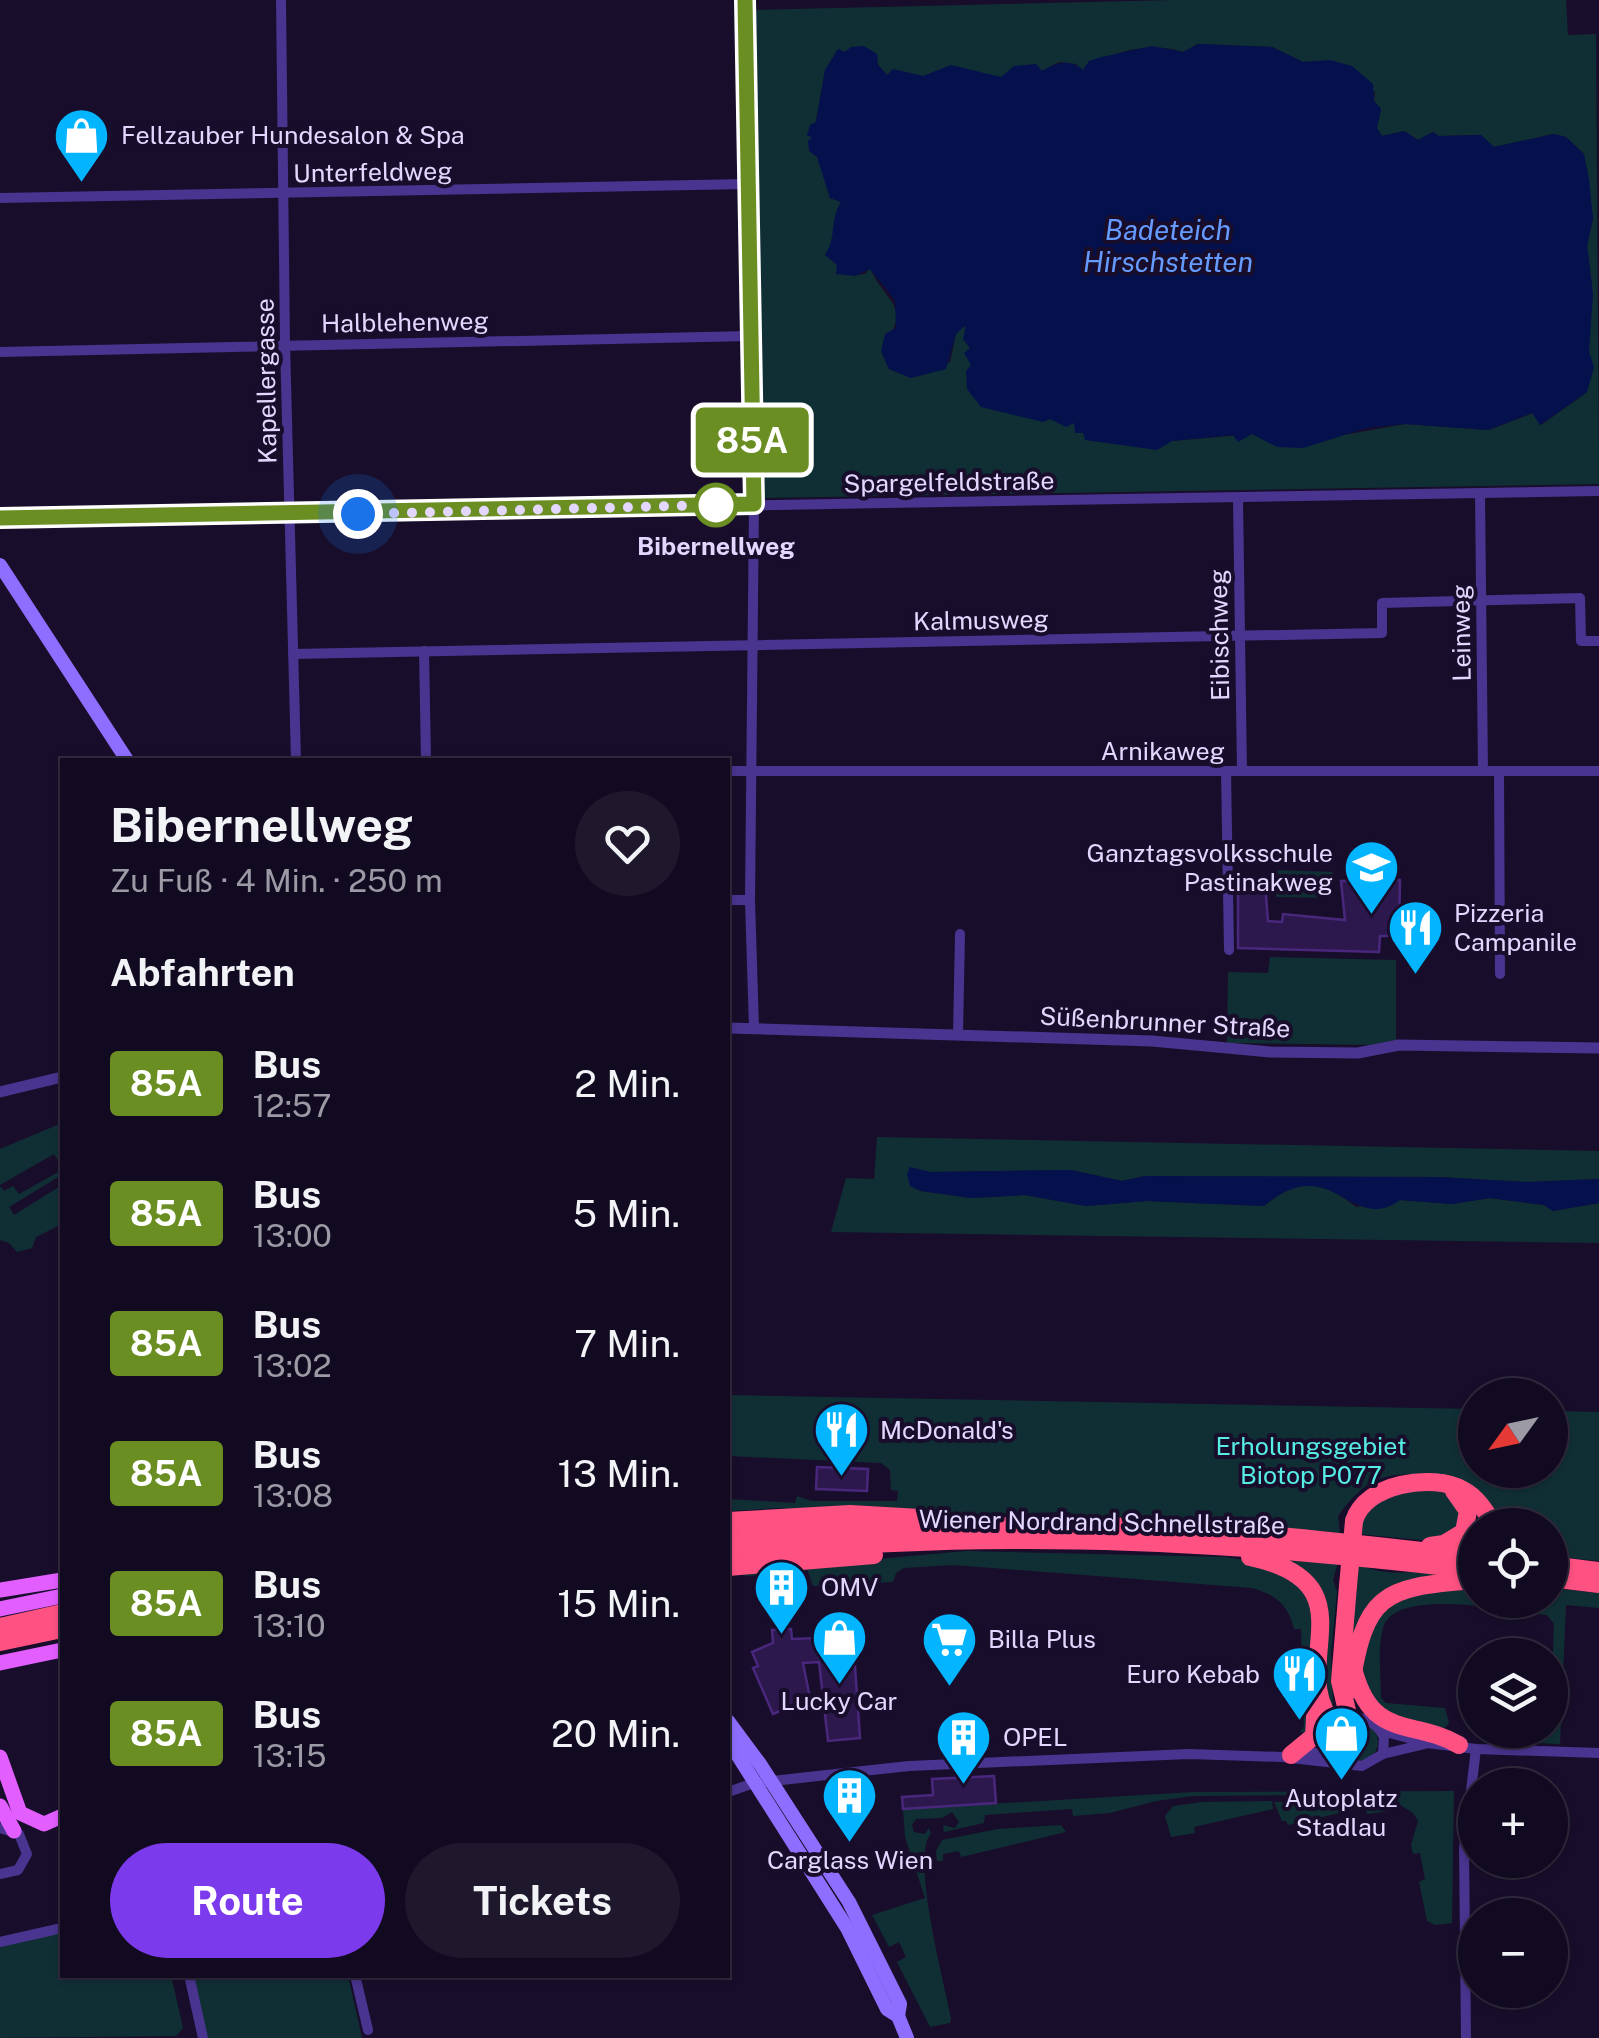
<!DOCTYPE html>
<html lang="de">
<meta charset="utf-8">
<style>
body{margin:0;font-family:"Public Sans",sans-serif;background:#1f182d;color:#f1f3f6;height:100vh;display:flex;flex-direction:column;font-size:38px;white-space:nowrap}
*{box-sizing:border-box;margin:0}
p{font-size:32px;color:#9c9aa5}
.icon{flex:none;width:55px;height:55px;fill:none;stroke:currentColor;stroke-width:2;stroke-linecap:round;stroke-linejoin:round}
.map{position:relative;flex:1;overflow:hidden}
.panel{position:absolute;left:60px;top:758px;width:670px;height:1220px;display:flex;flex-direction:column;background:#120a20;border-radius:0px;box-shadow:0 2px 8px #0004,0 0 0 2px #312b3e}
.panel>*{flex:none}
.badge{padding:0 20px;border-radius:8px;font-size:35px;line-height:65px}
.needle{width:65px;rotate:237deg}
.tools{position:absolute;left:1458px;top:1378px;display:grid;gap:20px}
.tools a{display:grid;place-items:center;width:110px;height:110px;border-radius:50%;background:#120a20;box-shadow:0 2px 8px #0004,0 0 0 2px #312b3e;font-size:50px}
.you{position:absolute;width:50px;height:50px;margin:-25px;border:8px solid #fff;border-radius:50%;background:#1a73e8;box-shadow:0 0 0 15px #1a73e833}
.map>.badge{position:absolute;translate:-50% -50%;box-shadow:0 0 0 5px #fff}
h2{padding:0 50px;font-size:38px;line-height:90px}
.round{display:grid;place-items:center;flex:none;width:105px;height:105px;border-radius:52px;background:#1f182d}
.summary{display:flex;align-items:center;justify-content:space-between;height:170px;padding:0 50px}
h1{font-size:48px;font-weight:700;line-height:75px}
.action{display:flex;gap:20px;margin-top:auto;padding:20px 50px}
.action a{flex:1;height:115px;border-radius:60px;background:#7c3aed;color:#fff;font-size:40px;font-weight:700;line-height:115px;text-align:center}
.action a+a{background:#1f182d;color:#f1f3f6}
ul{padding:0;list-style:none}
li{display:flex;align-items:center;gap:30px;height:130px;padding:0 50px}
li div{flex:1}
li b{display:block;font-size:38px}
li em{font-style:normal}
li .badge{min-width:110px;font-weight:700;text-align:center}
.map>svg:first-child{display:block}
</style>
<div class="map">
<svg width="1599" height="2038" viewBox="0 0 1599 2038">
<rect width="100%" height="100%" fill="#180e2b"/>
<g fill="#102f35" fill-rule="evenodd">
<path d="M1175,0H1566L1568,35L1596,34L1599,484L762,498L755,10ZM1198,44L1272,47L1303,62L1330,61L1344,65L1375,92L1374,101L1381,109L1376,128L1382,136L1404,131L1418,140L1433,132L1439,136L1481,135L1494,147L1553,134L1566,137L1584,154L1593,219L1587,245L1592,286L1586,393L1541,425L1533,413L1489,430L1405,424L1327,438L1253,434L1172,441H1091L1073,422L992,410L971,366L970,348L963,339L969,326H963L956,334L950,362L911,378L889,369L881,351C913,302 888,308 870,268L865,274L855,275L825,255L834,241L841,202L830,198L813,137L825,71L838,49L878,65L887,75L923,77L963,71L1001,77L1042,71L1059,62L1076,64L1083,71C1109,51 1151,41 1183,52Z"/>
<polygon points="1276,870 1333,872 1332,898 1276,897"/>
<polygon points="1270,957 1396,960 1396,1042 1381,1045 1227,1043 1228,972 1268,973"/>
<polygon points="62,1123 62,1160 59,1162 54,1154 0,1185 0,1149"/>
<path d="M877,1137L1599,1151V1179L1528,1182L1438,1177L1145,1176L1122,1181L1071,1170L930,1172L910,1168V1186L921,1191L971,1198L1025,1195L1086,1206L1147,1201L1264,1206C1299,1177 1322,1180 1356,1207L1400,1200L1452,1204L1490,1198L1544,1205L1553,1211L1599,1203V1243L831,1232L846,1178L874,1179Z"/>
<polygon points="62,1170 62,1179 60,1176 9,1207 14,1215 62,1185 62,1224 36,1237 32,1248 17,1252 9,1243 0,1240 0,1186 4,1191 13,1186 19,1194"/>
<path d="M728,1395L1475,1409V1470H1550V1411L1599,1412V1561L1550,1556V1525H1499L1442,1480V1474C1389,1474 1371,1470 1338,1516L1340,1533L1194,1520L1076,1516L1069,1512L929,1515L779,1508L731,1511L728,1509V1499L795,1503L797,1496L811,1501H897L898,1491L891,1490L890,1470L881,1463L728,1456Z"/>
<path d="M1414,1490L1445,1492L1458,1500L1462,1527L1431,1541L1359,1534C1365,1501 1385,1497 1414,1490Z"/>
<path d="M966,1551L1226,1557L1276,1566L1315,1603L1313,1715L1306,1733L1300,1732L1304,1726L1301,1629H1294C1288,1604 1276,1595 1252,1588L953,1565L904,1568L896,1573L893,1582L813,1586L807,1569L803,1573L746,1576L733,1572Z"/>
<polygon points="1283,1559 1338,1562 1333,1580 1337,1592 1331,1653 1333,1706 1327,1706 1324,1614"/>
<path d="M1359,1564C1381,1575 1400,1573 1423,1571C1437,1570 1452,1574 1465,1575L1414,1583L1348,1649L1355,1569Z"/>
<path d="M1475,1584V1600H1550V1588L1599,1593V1608L1566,1605L1560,1744L1482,1741L1472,1728L1475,1711V1730H1550L1554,1624L1547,1615C1513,1611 1394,1586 1383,1628C1377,1653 1381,1673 1381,1698L1386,1703L1445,1708L1449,1723L1442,1731L1384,1714L1361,1681L1364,1641L1388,1601Z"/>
<circle cx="1359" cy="1742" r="19"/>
<path d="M1454,1791L1452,1923L1435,1925L1427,1921L1419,1882L1425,1879L1420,1853L1413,1854L1411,1845L1418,1821L1413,1813L1383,1794L1193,1796L1156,1801L1110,1813L1073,1816L1072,1809L985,1815L984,1823L944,1832L943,1825L955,1828L959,1822L952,1812L942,1818L916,1819L912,1825L914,1832L925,1834L929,1828L931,1834C910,1855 945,1986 951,2018L950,2023L930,2027L897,1962L906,1957L899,1942L889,1947L872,1915L925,1898L905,1837L903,1809L1193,1792Z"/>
<polygon points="1272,1801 1273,1809 1194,1827 1195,1833 1171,1837 1165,1816 1173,1806 1202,1802"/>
<polygon points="1350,1801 1396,1810 1367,1814 1365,1807 1288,1825 1286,1821 1282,1821 1274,1802"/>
<polygon points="1061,1825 1066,1832 961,1857 959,1851 943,1854 943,1861 937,1861 936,1851 942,1840 998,1829"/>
<polygon points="62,1932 62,1975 171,1975 183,2028 176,2036 0,2038 0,1947"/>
<polygon points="193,1975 348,1975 362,2038 207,2038"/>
</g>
<g fill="#05114d">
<path d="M1198,44L1272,47L1303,62L1330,60L1352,66L1373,84L1374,101L1381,109L1377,128L1382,136L1404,131L1418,140L1433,132L1439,136L1481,135L1494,147L1554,134L1566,137L1584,154L1589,179L1593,219L1587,245L1593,294L1589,352L1594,367L1587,392L1540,425L1532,413L1488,430L1405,424L1367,428L1303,448L1277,447L1252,434L1238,442L1233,435L1172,441L1157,450L1085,440L1083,433H1075L1074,423L1066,427L1050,419L1043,422L981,407L967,389L966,371L971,365L964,353L970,348L963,339L966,325L956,334L946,369L911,378L889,369L881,351L885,334L896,328L895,300L870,269L855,276L836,274L837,265L825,255C837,238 829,221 841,202L830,198L817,157L809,151L808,141L812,137L807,136L810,125L816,122L825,70L838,49L845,52L851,47L864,46L877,54L878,65L887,75L893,69L923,76L951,65L1001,77L1014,66L1036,64L1042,71C1057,63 1069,58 1083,70L1089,61L1102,57L1152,46L1183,52Z"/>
<path d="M910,1167L930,1172L1071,1170L1122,1181L1145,1176L1438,1177L1528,1182L1599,1179V1203L1553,1211L1544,1205L1490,1198L1452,1204L1400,1200C1351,1236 1332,1149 1264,1206L1147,1201L1086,1206L1025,1195L971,1198L921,1191L910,1186L907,1174Z"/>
</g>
<g fill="#2d184e" stroke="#49277c" stroke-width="2.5">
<polygon points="1400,880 1399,936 1380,936 1379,952 1238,948 1238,881 1265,883 1268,921 1282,922 1283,914 1345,920 1341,881"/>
<polygon points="817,1467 868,1469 867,1491 816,1489"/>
<polygon points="791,1629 792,1639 817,1638 817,1642 853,1638 860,1738 828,1741 819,1662 803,1663 810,1698 773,1714 753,1668 758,1666 752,1652 773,1643 772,1630"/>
<polygon points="994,1776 996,1803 903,1809 902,1797 933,1795 932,1779"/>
</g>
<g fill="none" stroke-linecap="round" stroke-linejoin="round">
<g stroke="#49348f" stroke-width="10">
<polyline points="281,0 285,344 296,760"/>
<polyline points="745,0 754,504 750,900 754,1028"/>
<polyline points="0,198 747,184"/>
<polyline points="0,352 750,336"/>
<polyline points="1480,494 1483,771"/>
<polyline points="1238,499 1242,771"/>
<polyline points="0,518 1599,491"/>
<polyline points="424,651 426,760"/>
<polyline points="293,654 1382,633 1382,603 1580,598 1581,641 1599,641"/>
<polyline points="728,771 1599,771"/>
<polyline points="1226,771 1229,950"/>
<polyline points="1499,771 1500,974"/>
<polyline points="728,900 750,900"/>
<polyline points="958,1034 960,934"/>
<polyline points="1382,1731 1427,1743 1476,1749 1599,1753"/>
<polyline points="1383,1754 1425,1744"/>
<path d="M728,1792L754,1783L909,1766L1189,1754L1282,1757L1362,1766L1383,1754L1384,1737C1376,1721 1354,1709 1339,1726C1331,1735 1333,1744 1321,1751C1309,1757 1295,1753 1282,1757"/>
<polyline points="0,1828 19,1834 27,1854 18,1870 0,1874"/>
<polyline points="0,1942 62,1928"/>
<polyline points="189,1975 203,2038"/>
<polyline points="355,1975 368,2030"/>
<polyline points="1466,2038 1464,1848 1476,1749"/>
</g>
<g stroke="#49348f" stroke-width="11">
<polyline points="728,1028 1152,1041 1270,1052 1358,1053 1399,1045 1599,1048"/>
<polyline points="0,1092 62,1077"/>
</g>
<g stroke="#8e6eff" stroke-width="14">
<polyline points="0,565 127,760"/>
<polyline points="728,1721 760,1764 849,1902 900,2004 898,2016"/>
<polyline points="728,1740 847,1928 887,2009 898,2016 907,2038"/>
</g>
<g stroke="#e25eff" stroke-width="15">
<polyline points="0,1590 62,1580"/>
<polyline points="0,1609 62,1596"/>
<polyline points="0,1663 62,1650"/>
<polyline points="0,1757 20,1813 44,1824 62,1816"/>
<polyline points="0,1806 14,1831"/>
</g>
<g stroke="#ff5283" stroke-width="18">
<polyline points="728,1521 850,1514 920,1518"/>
<path d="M1354,1521C1365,1483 1433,1473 1463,1490C1477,1497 1486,1512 1494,1525"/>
<path d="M728,1538C863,1530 997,1523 1132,1527C1247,1530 1361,1544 1475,1557"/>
<polyline points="1430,1546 1444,1544 1464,1532 1468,1511 1454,1491"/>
<path d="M728,1553C822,1547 916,1540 1010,1540C1166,1539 1320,1552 1475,1570"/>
<path d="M1250,1557C1378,1584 1280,1669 1337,1728"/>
<polyline points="1550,1565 1599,1571"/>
<polyline points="728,1567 874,1555"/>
<polyline points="1550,1578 1599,1584"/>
<polyline points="1348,1586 1340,1681 1349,1719"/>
<polyline points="0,1627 62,1613"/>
<polyline points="0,1642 62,1629"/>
<path d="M1354,1672C1373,1741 1413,1718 1459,1745"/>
<path d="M1350,1690C1365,1594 1381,1587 1475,1580"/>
<polyline points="1291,1755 1314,1736 1316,1700"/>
</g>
<polyline stroke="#ff5283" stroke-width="18" points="1348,1586 1354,1521"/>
</g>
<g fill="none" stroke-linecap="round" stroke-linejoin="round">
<defs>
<polyline id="line" points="0,518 754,504 745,0"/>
</defs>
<use href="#line" stroke="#fff" stroke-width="22"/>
<use href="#line" stroke="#6b8e23" stroke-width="15"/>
<polyline stroke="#e4d7ff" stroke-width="10" stroke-dasharray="0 18" points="358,514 716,505"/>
</g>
<defs>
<symbol id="shop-pin" viewBox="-11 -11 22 30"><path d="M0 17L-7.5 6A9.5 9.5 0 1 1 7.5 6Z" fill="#03b4ff" stroke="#180e2b"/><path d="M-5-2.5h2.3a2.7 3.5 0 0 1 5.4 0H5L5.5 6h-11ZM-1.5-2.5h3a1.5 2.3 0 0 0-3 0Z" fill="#fff"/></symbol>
<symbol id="school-pin" viewBox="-11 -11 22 30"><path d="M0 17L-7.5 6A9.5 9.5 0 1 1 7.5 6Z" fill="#03b4ff" stroke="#180e2b"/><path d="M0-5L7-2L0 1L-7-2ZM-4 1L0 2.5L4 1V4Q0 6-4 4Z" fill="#fff"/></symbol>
<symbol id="restaurant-pin" viewBox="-11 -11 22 30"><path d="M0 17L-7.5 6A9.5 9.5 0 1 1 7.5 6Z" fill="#03b4ff" stroke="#180e2b"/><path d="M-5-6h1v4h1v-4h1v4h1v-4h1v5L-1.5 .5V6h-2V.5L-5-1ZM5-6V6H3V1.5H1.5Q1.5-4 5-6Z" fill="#fff"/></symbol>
<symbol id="building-pin" viewBox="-11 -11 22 30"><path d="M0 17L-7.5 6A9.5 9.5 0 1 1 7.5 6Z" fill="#03b4ff" stroke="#180e2b"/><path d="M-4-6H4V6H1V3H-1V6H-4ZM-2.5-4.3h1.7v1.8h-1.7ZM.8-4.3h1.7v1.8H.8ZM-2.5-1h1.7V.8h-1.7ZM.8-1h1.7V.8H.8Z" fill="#fff"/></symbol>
<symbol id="supermarket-pin" viewBox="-11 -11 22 30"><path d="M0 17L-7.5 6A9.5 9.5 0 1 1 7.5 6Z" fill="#03b4ff" stroke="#180e2b"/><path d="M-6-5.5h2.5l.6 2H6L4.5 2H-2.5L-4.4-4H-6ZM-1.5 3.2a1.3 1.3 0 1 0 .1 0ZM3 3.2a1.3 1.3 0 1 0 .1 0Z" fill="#fff"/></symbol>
</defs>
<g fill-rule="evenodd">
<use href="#shop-pin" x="50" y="104" width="63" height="86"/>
<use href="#school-pin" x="1340" y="836" width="63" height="86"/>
<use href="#restaurant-pin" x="1384" y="896" width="63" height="86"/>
<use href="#restaurant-pin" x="810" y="1398" width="63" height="86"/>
<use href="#building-pin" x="750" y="1556" width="63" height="86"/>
<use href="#shop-pin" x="808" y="1606" width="63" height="86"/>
<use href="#supermarket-pin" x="918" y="1608" width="63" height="86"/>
<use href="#restaurant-pin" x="1268" y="1642" width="63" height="86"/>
<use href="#shop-pin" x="1310" y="1702" width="63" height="86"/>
<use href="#building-pin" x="932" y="1706" width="63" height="86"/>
<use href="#building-pin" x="818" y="1764" width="63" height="86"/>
</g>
<circle fill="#fff" stroke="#6b8e23" stroke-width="5" cx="716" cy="505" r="20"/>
<g text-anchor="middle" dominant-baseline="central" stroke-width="8" stroke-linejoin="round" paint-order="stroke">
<g font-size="25" fill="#e4d7ff" stroke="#180e2b" text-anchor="start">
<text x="121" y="135">Fellzauber Hundesalon &amp; Spa</text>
<text x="1333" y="853" text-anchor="end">Ganztagsvolksschule<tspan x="1333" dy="29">Pastinakweg</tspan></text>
<text x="1454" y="913">Pizzeria<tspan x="1454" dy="29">Campanile</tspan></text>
<text x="880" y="1430">McDonald's</text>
<text x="821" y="1587">OMV</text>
<text x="988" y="1639">Billa Plus</text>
<text x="1260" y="1674" text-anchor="end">Euro Kebab</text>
<text x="839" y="1701" text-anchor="middle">Lucky Car</text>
<text x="1003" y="1737">OPEL</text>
<text x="1341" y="1798" text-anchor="middle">Autoplatz<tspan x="1341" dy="29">Stadlau</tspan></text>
<text x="850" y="1860" text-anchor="middle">Carglass Wien</text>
</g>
<g font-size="25" fill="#e4d7ff" stroke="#180e2b">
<text transform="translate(373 172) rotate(-1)">Unterfeldweg</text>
<text transform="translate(405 322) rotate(-1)">Halblehenweg</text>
<text transform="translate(266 381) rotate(-91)">Kapellergasse</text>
<text transform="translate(949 482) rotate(-1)">Spargelfeldstraße</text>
<text transform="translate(981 620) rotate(-1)">Kalmusweg</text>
<text transform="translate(1461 633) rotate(-91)">Leinweg</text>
<text transform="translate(1219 635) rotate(-91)">Eibischweg</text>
<text x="1163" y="751">Arnikaweg</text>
<text transform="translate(1165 1022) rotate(3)">Süßenbrunner Straße</text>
<text transform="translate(1102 1522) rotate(1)">Wiener Nordrand Schnellstraße</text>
</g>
<g font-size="25" font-weight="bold" fill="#e4d7ff" stroke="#180e2b">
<text x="716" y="546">Bibernellweg</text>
</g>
<g font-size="25" fill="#56ede5" stroke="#180e2b">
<text x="1311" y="1446">Erholungsgebiet<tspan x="1311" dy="29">Biotop P077</tspan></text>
</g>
<g font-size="28" font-style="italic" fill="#659aff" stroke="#180e2b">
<text x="1168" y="229">Badeteich<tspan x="1168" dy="32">Hirschstetten</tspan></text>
</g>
</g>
</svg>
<div class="tools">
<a><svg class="needle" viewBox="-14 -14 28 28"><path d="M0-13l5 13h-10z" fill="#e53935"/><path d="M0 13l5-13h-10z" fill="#9c9aa5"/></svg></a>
<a><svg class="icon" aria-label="locate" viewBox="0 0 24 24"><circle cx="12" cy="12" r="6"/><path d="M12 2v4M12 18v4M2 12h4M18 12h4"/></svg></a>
<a><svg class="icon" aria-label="layers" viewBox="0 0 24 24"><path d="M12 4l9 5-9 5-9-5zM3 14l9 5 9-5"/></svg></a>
<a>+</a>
<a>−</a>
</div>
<div class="you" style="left:358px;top:514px"></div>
<b class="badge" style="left:752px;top:440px;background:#6b8e23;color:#fff">85A</b>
<section class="panel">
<div class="summary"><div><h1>Bibernellweg</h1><p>Zu Fuß · 4 Min. · 250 m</p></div><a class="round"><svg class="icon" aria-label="heart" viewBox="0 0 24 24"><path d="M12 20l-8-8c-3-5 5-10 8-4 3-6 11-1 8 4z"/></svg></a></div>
<h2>Abfahrten</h2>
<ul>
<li><span class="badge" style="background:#6b8e23;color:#fff">85A</span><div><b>Bus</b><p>12:57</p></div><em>2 Min.</em></li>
<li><span class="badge" style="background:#6b8e23;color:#fff">85A</span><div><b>Bus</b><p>13:00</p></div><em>5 Min.</em></li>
<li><span class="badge" style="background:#6b8e23;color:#fff">85A</span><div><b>Bus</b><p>13:02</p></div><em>7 Min.</em></li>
<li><span class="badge" style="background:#6b8e23;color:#fff">85A</span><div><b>Bus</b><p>13:08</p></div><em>13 Min.</em></li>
<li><span class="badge" style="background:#6b8e23;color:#fff">85A</span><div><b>Bus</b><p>13:10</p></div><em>15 Min.</em></li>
<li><span class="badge" style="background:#6b8e23;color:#fff">85A</span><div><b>Bus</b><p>13:15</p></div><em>20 Min.</em></li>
</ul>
<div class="action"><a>Route</a><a>Tickets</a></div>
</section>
</div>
